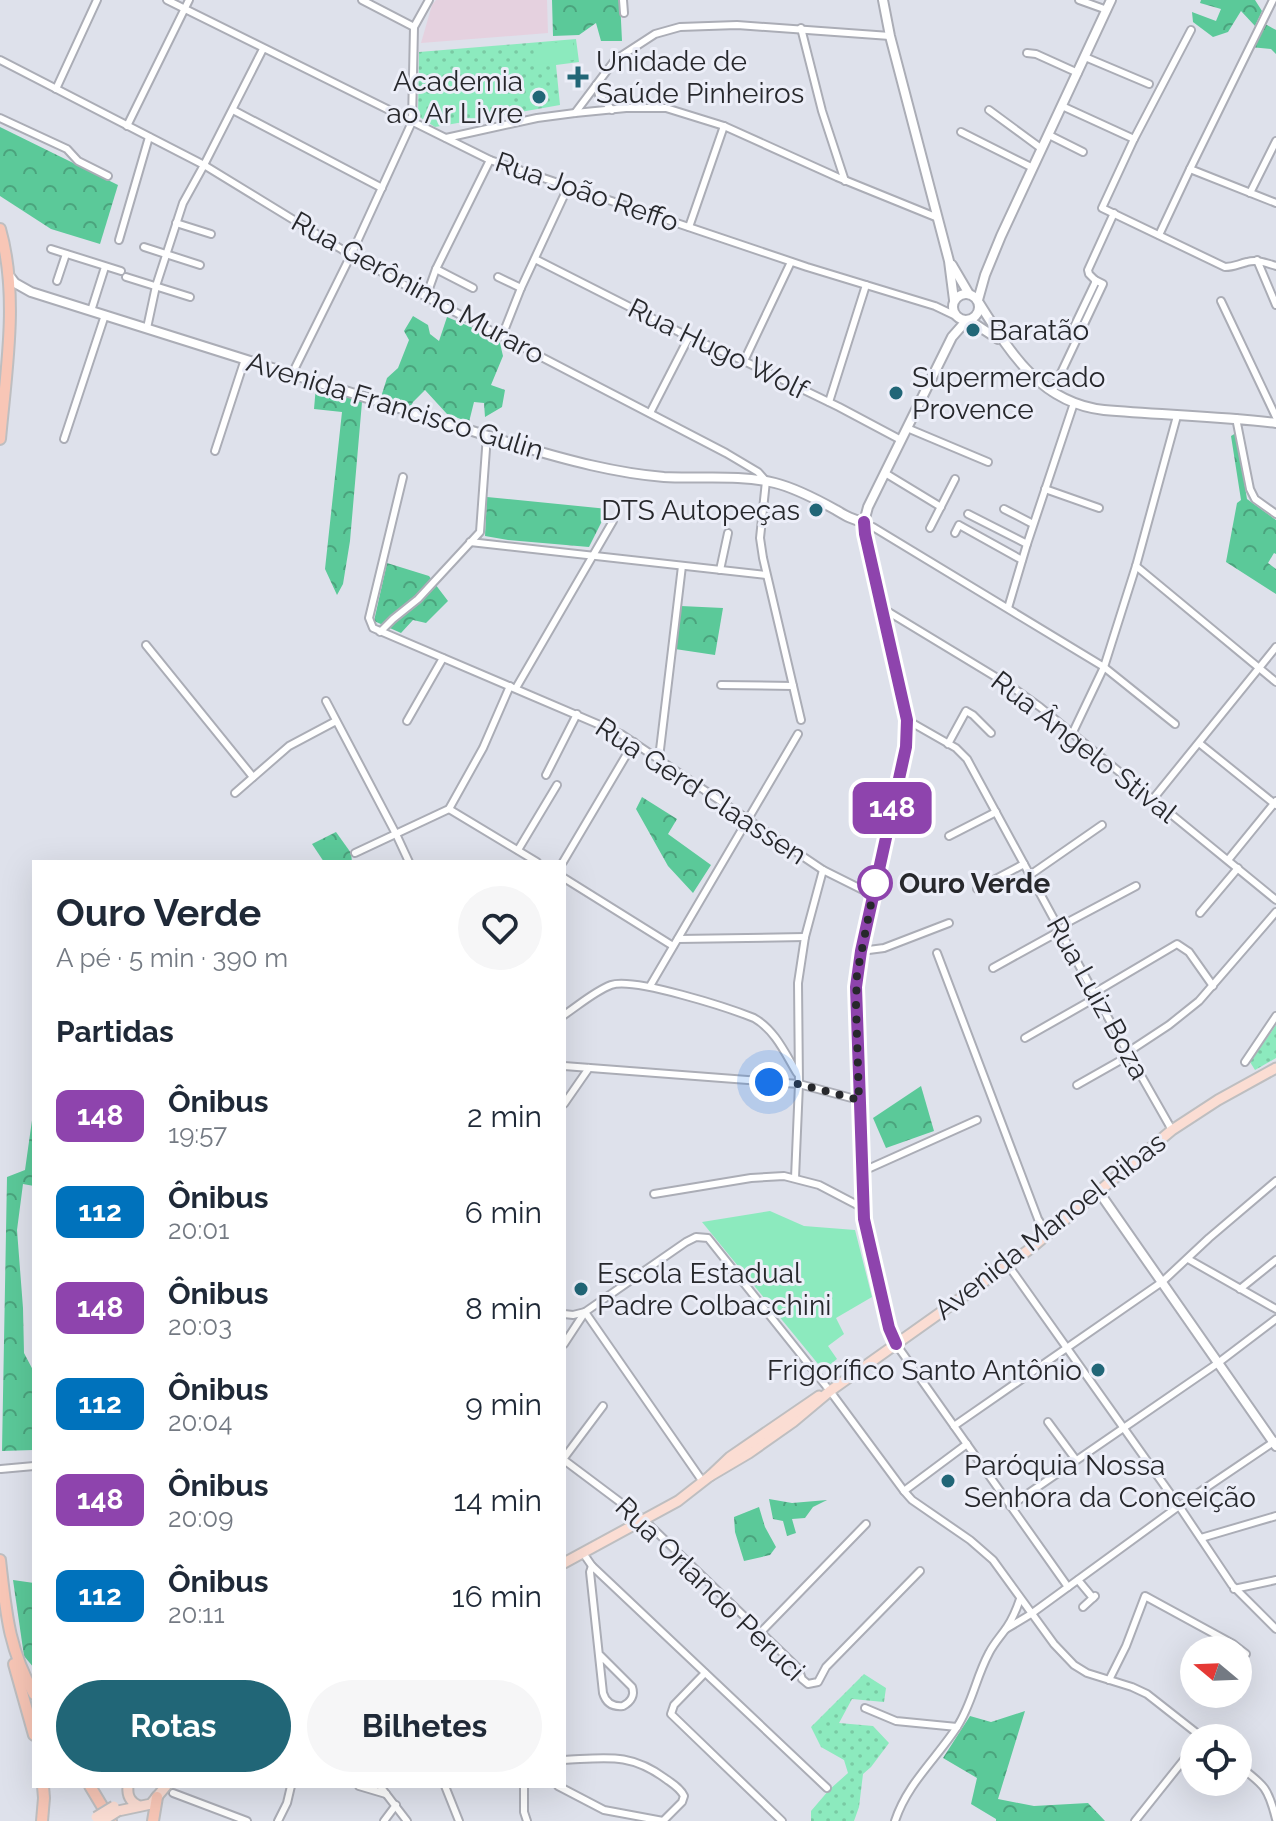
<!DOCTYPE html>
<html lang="pt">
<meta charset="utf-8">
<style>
body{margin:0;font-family:Raleway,sans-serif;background:#f6f6f7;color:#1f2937;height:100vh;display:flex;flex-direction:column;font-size:30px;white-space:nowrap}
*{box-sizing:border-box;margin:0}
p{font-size:26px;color:#747a83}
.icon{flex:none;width:44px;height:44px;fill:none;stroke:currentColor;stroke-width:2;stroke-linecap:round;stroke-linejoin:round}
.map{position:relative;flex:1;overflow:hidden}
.panel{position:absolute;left:32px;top:860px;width:534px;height:928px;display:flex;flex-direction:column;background:#fff;border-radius:0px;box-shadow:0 8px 32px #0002}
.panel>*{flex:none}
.badge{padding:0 16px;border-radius:12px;font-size:28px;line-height:52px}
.needle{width:52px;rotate:289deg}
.tools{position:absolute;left:1180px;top:1636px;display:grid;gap:16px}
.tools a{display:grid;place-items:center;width:72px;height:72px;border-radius:50%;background:#fff;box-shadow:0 8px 32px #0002;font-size:40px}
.you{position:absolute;width:40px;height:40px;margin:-20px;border:6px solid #fff;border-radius:50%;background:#1a73e8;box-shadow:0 0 0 12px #1a73e833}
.map>.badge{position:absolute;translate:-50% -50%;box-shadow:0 0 0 4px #fff}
h2{padding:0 24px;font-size:30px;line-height:72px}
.round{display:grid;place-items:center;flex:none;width:84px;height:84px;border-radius:42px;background:#f6f6f7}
.overview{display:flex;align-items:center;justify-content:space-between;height:136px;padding:0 24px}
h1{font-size:38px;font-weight:700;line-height:60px}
.action{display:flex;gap:16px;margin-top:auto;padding:16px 24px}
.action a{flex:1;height:92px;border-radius:48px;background:#216677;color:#fff;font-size:32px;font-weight:700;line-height:92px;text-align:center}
.action a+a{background:#f6f6f7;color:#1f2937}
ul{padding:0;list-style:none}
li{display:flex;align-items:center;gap:24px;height:96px;padding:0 24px}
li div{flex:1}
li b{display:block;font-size:30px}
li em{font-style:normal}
li .badge{min-width:88px;font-weight:700;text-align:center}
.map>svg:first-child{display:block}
</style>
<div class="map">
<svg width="1276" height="1821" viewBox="0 0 1276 1821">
<defs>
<pattern id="green-dots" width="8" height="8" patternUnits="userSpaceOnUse" patternTransform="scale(2)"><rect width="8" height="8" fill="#8ceabe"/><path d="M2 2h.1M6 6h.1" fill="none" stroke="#79c9a3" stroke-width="1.8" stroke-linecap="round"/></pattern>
<pattern id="forest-crowns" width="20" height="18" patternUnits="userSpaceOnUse" patternTransform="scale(2)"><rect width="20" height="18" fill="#5bc999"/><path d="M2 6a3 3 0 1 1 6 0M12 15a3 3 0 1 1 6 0" fill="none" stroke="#4ba37d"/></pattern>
</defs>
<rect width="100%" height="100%" fill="#dee1eb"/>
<polygon fill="#e5d1df" points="436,0 547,0 548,33 421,43 432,5"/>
<g fill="url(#green-dots)">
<polygon points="576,39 579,62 556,65 560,105 435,127 418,116 419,52"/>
<polygon points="1276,1025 1276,1058 1255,1070 1250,1062"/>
<polygon points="864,1674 886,1688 884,1702 852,1699 839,1723 873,1726 889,1743 871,1767 863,1774 859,1807 854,1821 811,1821 811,1811 829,1790 848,1773 844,1760 821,1747 811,1727"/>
</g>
<g fill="url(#forest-crowns)">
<polygon points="552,0 620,0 622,41 601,41 596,23 579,35 553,36"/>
<polygon points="1201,0 1255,0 1262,11 1255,26 1241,11 1228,32 1213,37 1193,22 1192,12 1216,21 1221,9 1200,3"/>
<polygon points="1265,24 1276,30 1276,54 1271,49 1250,47"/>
<polygon points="0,127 118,185 100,244 51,229 0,196"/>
<polygon points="413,316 428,325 430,334 439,341 447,317 499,339 503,356 491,385 505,390 502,407 485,417 484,403 474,402 469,422 447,414 425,390 413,402 411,406 381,397 387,378 398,368 409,340 404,331"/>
<polygon points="316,386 362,402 350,541 343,584 337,595 325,569 342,412 314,409"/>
<polygon points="1236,433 1247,499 1276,520 1276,554 1274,553 1268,563 1276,569 1276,594 1226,562 1237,503 1241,500 1231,436"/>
<polygon points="487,497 608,509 589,547 508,540 485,536"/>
<polygon points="387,563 429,576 448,601 426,623 413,620 401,633 374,621"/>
<polygon points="681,606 723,608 715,655 675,649"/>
<polygon points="642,797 677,819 668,834 711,865 693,893 668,866 636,809"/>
<polygon points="336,832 351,853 352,862 324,862 312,844"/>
<polygon points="921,1086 934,1131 886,1148 873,1118"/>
<polygon points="34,1106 34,1186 23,1184 17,1230 23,1308 24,1353 34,1372 34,1450 2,1451 7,1177 25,1170"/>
<polygon points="769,1499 792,1503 827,1500 813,1507 805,1518 792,1519 796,1533 787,1536 783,1521 773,1519"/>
<polygon points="759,1507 765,1527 776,1547 770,1555 744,1561 735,1532 734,1517"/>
<polygon points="13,1580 34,1583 34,1668 24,1656"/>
<polygon points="1025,1711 998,1799 1034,1806 1088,1803 1105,1821 996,1821 996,1819 971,1804 977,1778 943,1758 970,1716 991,1722"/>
</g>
<g fill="#8ceabe">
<polygon points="573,41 574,60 535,65 533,45"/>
<polygon points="501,71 505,105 484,108 480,74"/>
<polygon points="476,76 480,109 458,112 454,79"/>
<polygon points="452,80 456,113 433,116 429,83"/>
<polygon points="770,1211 804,1226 855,1230 872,1297 836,1318 844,1334 828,1346 837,1359 823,1370 702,1222"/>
</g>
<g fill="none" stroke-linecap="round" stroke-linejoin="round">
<defs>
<g id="street">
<polyline points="167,0 490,160 807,267 935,306 956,316"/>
<polyline points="362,0 414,27"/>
<polyline points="623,0 624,13"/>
<polyline points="1079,0 1107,10"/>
<polyline points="801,28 822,111 845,181"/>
<path d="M1191,30L1134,139L1102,208L1225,267C1234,267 1238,264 1247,262C1257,259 1266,263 1276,266"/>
<polyline points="1027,53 1036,54 1078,73"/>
<polyline points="1085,57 1149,84"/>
<polyline points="0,60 204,165 351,255 426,297 726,453 758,472 766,481 760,538 763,558 801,720"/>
<polyline points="596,85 599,95 612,110"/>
<polyline points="56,89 97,0"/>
<polyline points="1062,106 1134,139"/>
<polyline points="233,110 382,188"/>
<polyline points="989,110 1042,149"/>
<polyline points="575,113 615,60 655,34 680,27 737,25 890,36"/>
<polyline points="0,118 67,149 78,161 108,176"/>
<polyline points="127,126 189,0"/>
<polyline points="961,132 1033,168"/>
<polyline points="1049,135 1083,152"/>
<polyline points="446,138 537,118 575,113 626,108 666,108 724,126 837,177 938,218"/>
<polyline points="1190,169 1276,203"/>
<polyline points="1250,193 1276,141"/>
<polyline points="176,223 211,234"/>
<polyline points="689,227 724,126"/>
<polyline points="1159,235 1190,169 1273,0"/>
<polyline points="119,240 149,137"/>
<polyline points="144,247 200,265"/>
<polyline points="51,249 121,271"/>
<polyline points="535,259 689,337 744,361 839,407 901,440"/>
<polyline points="1257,260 1276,305"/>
<polyline points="436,269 473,288"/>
<polyline points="126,277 190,297"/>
<polyline points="498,277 521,288"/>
<polyline points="57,281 66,254"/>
<polyline points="426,297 436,269 490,160"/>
<polyline points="1221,301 1276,417"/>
<polyline points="91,311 105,267"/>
<polyline points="147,328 156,286 183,203 204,165 263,49"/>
<polyline points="1072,331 1095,283 1095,280 1089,274 1088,270 1114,213"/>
<polyline points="502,336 521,288 568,187"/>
<polyline points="744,361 791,262"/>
<polyline points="292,374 351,255 412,122 414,27 429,0"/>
<polyline points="1052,392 1103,284 1095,280"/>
<polyline points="829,402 866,285"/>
<polyline points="650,413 689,337"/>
<polyline points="1236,418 1250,489 1255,499 1276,514"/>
<polyline points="907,428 988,462"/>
<polyline points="64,439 105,315"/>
<polyline points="215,451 245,359"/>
<polyline points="885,473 941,507"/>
<polyline points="403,477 369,618 373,628 621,734 823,870 873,895"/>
<polyline points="1045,489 1099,508"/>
<polyline points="1004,509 1033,524"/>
<polyline points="968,514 1027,544"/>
<polyline points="873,527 1104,667 1175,724"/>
<polyline points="930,528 955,479"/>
<polyline points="955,533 959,525 1022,560"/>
<polyline points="470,542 766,575"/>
<polyline points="1136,566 1276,682"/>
<polyline points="720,570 728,533"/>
<polyline points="882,608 1009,685 1040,707 1276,900"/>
<polyline points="1008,608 1027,544 1074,403"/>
<polyline points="380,632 393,619 418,599 480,532 487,435"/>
<polyline points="146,645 253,777"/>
<polyline points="721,685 793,686"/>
<polyline points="516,688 613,521"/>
<polyline points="326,701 396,834 409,862"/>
<polyline points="907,720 956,748 967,759 1094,993 1172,1130"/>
<polyline points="407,721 443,658"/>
<polyline points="1073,732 1104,667 1136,566 1177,416"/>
<polyline points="1199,743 1276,805"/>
<polyline points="948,744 966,711 973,715 991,733"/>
<polyline points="659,758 682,566"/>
<polyline points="546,775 577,714"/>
<polyline points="235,793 289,746 336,721"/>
<polyline points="1153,799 1276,647"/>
<polyline points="449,809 537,862"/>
<polyline points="949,836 996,812"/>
<polyline points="518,850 557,785"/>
<polyline points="355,853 449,809 483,748 510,686"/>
<polyline points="1228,860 1276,801"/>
<polyline points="563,862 634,742"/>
<polyline points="1030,875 1102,825"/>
<polyline points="564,878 673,946"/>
<polyline points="977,889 1024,864"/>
<polyline points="1200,913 1238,868"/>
<polyline points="678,939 805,937"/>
<polyline points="861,951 884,948 949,923"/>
<polyline points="937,953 1038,1219 1048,1235"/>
<polyline points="993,968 1060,931 1070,921 1136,886"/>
<polyline points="650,986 798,734"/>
<polyline points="1094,993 1177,944 1189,952 1213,986"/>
<path d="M564,1015C579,1005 595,991 611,985C634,977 729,1008 754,1018C775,1030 785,1053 797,1073"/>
<polyline points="1025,1038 1097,997"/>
<polyline points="1128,1052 1169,1025 1199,1001 1276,912"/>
<polyline points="1245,1062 1276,1016"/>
<polyline points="564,1066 799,1084 859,1100"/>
<polyline points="1077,1085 1130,1055"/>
<polyline points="564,1104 589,1068"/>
<polyline points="861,1172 977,1120"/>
<polyline points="795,1178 799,1084 798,983 805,937 823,870"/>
<polyline points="654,1194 751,1178 784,1176 819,1185 863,1208"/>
<polyline points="1188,1259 1276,1309"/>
<polyline points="1008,1265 1179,1506 1232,1585 1276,1629"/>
<polyline points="1240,1289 1276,1260"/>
<polyline points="564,1314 573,1315 585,1312 703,1482"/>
<polyline points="564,1344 585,1312 686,1242 696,1237 708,1238 830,1391 904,1491 912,1500 970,1540 993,1560 1054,1644 1074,1665 1087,1673 1132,1687 1147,1694 1203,1738"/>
<polyline points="896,1344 1068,1587"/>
<polyline points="1048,1422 1076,1460"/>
<polyline points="954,1426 1162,1282 1209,1238 1276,1181"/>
<polyline points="564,1458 603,1406"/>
<polyline points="564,1460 644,1520 798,1668 802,1679 808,1684 818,1682 826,1667 920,1571"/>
<polyline points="1,1469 34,1466"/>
<polyline points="904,1491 967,1444"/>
<polyline points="1010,1506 1218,1363 1276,1319"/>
<polyline points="1201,1538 1276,1516"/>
<polyline points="583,1553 592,1566 827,1788"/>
<path d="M592,1566L590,1572L603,1693C606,1703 613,1707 623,1706C631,1702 635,1695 632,1687L599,1654"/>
<polyline points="1078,1580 1093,1598"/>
<polyline points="1234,1589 1276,1580"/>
<polyline points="1083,1607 1095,1596"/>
<polyline points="1006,1629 1031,1614 1179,1506 1275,1441"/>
<polyline points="761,1632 866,1524"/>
<polyline points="705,1673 674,1705 671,1714 782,1821"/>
<polyline points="1109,1680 1126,1646 1145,1596 1233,1644 1246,1654"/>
<polyline points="865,1708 896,1721 957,1727"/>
<path d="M564,1760C606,1758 630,1752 666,1779C673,1784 680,1788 684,1796L682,1802L663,1821"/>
<path d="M1238,1765C1264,1785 1268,1787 1276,1819"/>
<polyline points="359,1786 386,1794"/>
<polyline points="380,1786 407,1821"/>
<polyline points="445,1786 459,1821"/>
<polyline points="524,1786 524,1812 527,1821"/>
<polyline points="558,1786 604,1810 663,1821"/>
<polyline points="173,1793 247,1821"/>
<polyline points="278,1821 287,1803 291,1786"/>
<polyline points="384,1821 396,1805"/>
<path d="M895,1821C907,1784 936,1759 957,1727C972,1704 976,1677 989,1653C994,1643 1001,1636 1007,1627C1013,1618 1017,1608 1020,1599"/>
<polyline points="1135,1821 1194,1747"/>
</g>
<g id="secondary">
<polyline points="883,0 890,36 949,261 954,300"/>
<polyline points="952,265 969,294"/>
<path d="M8,274L15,283L31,292L520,446C567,460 615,473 664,477C701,479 738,474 775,483C795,488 818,500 836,510C846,516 853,520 864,522"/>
<circle cx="966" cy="307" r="13"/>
<polyline points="978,300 985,275 1001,236 1111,0"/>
<path d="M979,303C1010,352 1040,403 1104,410C1161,415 1219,416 1276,423"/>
<polyline points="969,320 998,339"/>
<polyline points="1099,1192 1276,1446"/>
<polyline points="896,1344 889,1328 864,1219 856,987 861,951 904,757 907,737 907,720 865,534 864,522 868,507 952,337 967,320"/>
</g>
<g id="primary">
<polyline points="710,1476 749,1453 793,1422 830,1391 1030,1249 1172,1130 1218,1100 1276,1068"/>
<polyline points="564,1563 678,1501 710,1476 730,1457 819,1396"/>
<path d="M128,1786C127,1796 130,1802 139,1806"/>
<polyline points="118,1811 151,1804 166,1786"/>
</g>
<g id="highway">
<path d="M0,229C19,295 6,372 0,439"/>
<path d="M0,1560C6,1612 8,1647 34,1694"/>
<polyline points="14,1664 34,1735"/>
<polyline points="90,1786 111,1821"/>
<polyline points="42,1821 44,1798 43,1786"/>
<polyline points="153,1821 157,1797"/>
</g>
</defs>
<use href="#street" stroke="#abadb6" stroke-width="10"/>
<use href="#secondary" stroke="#abadb6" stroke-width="12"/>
<use href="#primary" stroke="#bebec0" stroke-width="13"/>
<use href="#highway" stroke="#bebec0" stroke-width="14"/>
<use href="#street" stroke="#fff" stroke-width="6"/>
<use href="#secondary" stroke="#fff" stroke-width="8"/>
<use href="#primary" stroke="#fbddd3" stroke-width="9"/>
<use href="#highway" stroke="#f8c6b6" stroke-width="10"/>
<defs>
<g id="primary-bridge">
<polyline points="96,1817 114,1806"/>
<polyline points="102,1821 118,1811"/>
</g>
</defs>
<use href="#primary-bridge" stroke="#bebec0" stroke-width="13" stroke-linecap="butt"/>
<use href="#primary-bridge" stroke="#fbddd3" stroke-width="9"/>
</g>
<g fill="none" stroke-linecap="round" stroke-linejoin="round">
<defs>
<polyline id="line" points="864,522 865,534 907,720 906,747 861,951 856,987 864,1219 889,1328 896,1344"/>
</defs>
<use href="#line" stroke="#fff" stroke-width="18"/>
<use href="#line" stroke="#8e44ad" stroke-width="12"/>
<polyline stroke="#27282c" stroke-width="8" stroke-dasharray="0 14.4" points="769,1082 799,1084 859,1100 856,1004 857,974 876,879 875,883"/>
</g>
<g fill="#216677" stroke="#eceef8" stroke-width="3">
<path d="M574 65h8v8h8v8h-8v8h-8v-8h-8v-8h8z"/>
<circle cx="539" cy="97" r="8"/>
<circle cx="973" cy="330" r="8"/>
<circle cx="896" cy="393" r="8"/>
<circle cx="816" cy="510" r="8"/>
<circle cx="581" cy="1289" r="8"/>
<circle cx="1098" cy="1370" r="8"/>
<circle cx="948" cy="1481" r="8"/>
</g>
<circle fill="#fff" stroke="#8e44ad" stroke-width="4" cx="875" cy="883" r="16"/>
<g text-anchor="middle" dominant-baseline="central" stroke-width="6" stroke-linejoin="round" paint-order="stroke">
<g font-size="28" fill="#27282c" stroke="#eceef8" text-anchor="start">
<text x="596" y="61">Unidade de<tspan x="596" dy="32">Saúde Pinheiros</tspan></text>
<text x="523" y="81" text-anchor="end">Academia<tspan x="523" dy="32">ao Ar Livre</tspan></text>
<text x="989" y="330">Baratão</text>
<text x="912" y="377">Supermercado<tspan x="912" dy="32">Provence</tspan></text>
<text x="800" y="510" text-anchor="end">DTS Autopeças</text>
<text x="597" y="1273">Escola Estadual<tspan x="597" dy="32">Padre Colbacchini</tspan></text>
<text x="1082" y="1370" text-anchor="end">Frigorífico Santo Antônio</text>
<text x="964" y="1465">Paróquia Nossa<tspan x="964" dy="32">Senhora da Conceição</tspan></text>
</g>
<g font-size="28" fill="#27282c" stroke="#eceef8">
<text transform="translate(587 192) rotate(19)">Rua João Reffo</text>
<text transform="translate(418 288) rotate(29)">Rua Gerônimo Muraro</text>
<text transform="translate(718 349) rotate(26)">Rua Hugo Wolf</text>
<text transform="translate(395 406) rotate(17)">Avenida Francisco Gulin</text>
<text transform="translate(1084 747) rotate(38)">Rua Ângelo Stival</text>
<text transform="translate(701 791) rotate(33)">Rua Gerd Claassen</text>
<text transform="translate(1098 998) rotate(61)">Rua Luiz Boza</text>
<text transform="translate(1050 1226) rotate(-38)">Avenida Manoel Ribas</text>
<text transform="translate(710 1589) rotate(44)">Rua Orlando Peruci</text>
</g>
<g font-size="28" font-weight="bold" fill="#27282c" stroke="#eceef8" text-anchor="start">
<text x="899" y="883">Ouro Verde</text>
</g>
</g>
</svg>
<div class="tools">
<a><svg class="needle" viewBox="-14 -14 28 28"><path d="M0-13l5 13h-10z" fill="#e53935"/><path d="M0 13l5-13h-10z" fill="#747a83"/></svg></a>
<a><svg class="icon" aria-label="locate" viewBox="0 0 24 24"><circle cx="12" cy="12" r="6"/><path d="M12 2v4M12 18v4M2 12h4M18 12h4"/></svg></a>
</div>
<div class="you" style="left:769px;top:1082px"></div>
<b class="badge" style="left:892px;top:808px;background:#8e44ad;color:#fff">148</b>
<section class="panel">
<div class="overview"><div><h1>Ouro Verde</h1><p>A pé · 5 min · 390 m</p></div><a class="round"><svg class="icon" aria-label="heart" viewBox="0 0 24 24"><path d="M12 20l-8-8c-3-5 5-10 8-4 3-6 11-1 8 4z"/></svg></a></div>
<h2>Partidas</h2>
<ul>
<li><span class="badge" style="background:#8e44ad;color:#fff">148</span><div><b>Ônibus</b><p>19:57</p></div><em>2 min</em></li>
<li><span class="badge" style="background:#0072bc;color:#fff">112</span><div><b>Ônibus</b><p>20:01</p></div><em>6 min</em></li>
<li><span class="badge" style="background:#8e44ad;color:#fff">148</span><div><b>Ônibus</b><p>20:03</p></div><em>8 min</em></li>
<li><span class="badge" style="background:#0072bc;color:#fff">112</span><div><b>Ônibus</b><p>20:04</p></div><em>9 min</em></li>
<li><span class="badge" style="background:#8e44ad;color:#fff">148</span><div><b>Ônibus</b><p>20:09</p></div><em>14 min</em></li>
<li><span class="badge" style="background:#0072bc;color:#fff">112</span><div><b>Ônibus</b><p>20:11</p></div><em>16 min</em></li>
</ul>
<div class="action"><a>Rotas</a><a>Bilhetes</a></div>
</section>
</div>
